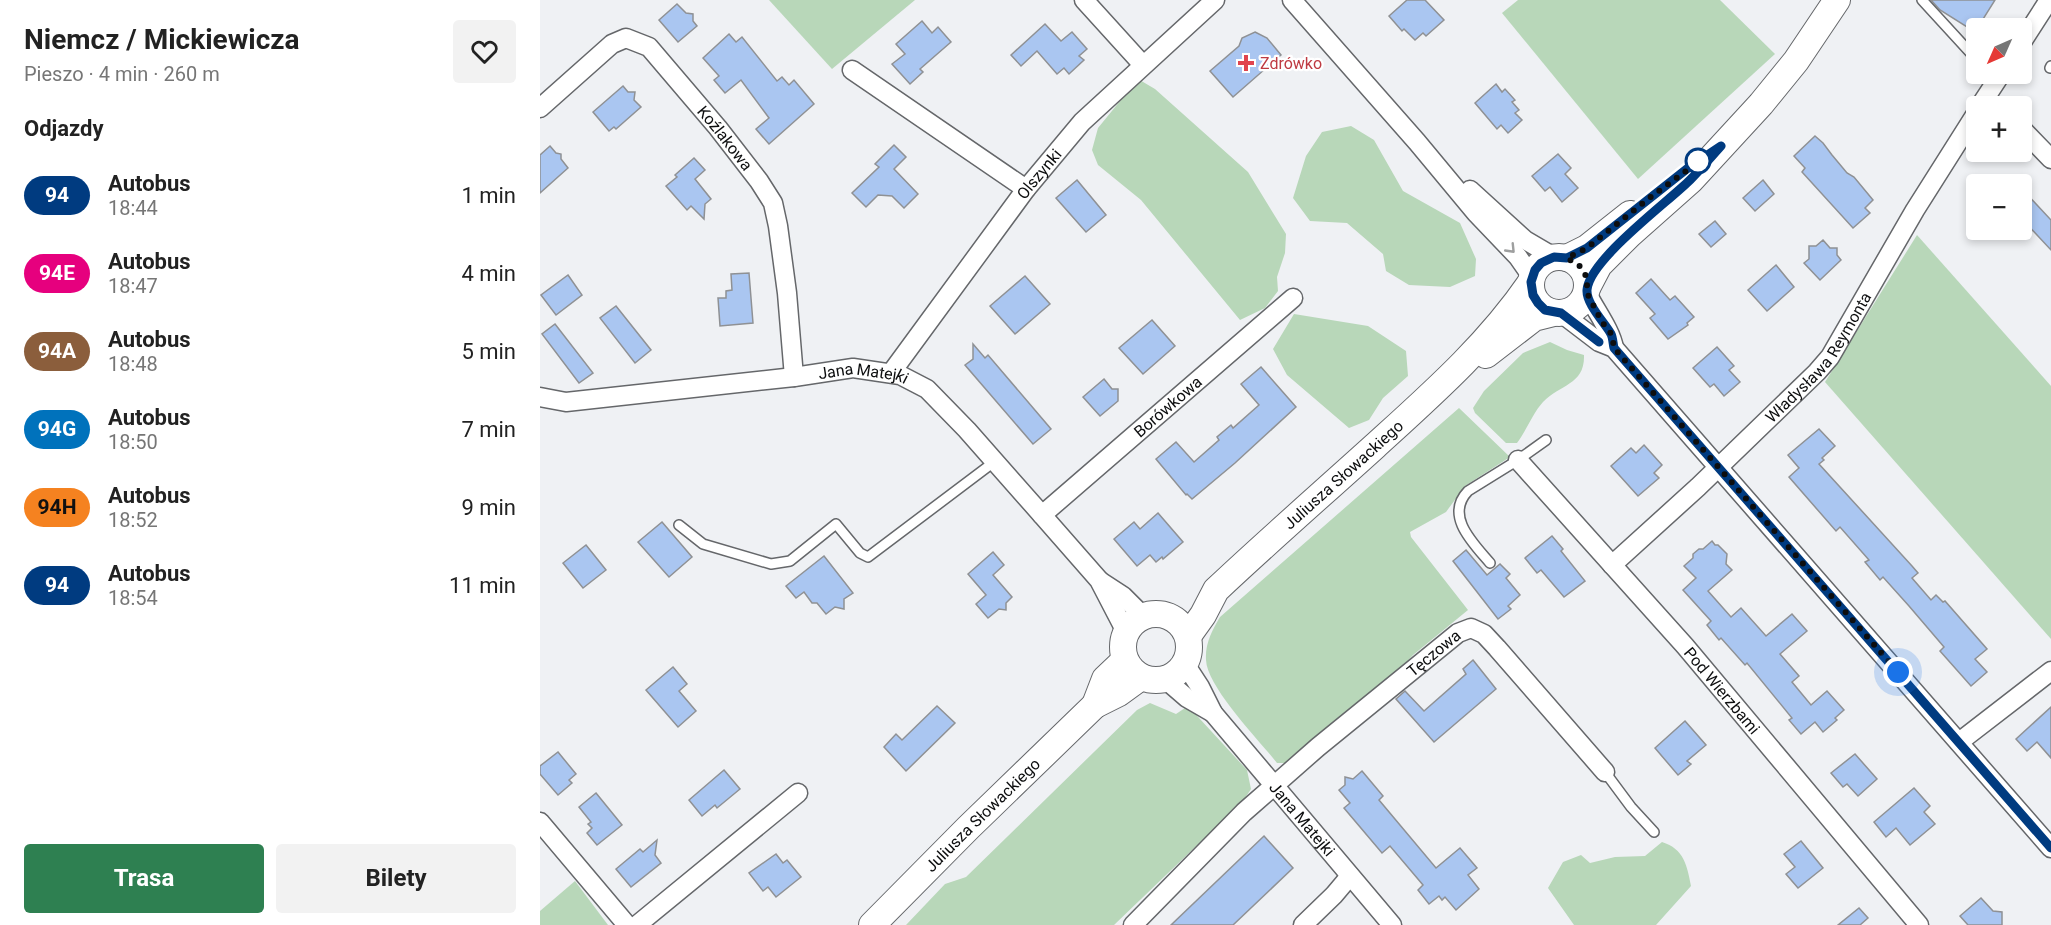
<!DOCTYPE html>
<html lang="pl">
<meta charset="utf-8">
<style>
body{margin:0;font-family:Roboto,sans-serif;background:#f2f2f2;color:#222;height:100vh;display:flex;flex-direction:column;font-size:22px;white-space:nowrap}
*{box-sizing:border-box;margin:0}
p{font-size:20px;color:#767676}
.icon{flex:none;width:33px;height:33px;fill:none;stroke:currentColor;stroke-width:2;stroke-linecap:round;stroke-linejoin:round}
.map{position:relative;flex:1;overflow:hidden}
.side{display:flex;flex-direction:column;background:#fff;width:540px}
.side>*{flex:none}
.badge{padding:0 12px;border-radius:20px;font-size:21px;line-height:39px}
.needle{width:39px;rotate:225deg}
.tools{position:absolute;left:1426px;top:18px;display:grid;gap:12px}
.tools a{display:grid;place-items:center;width:66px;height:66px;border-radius:6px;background:#fff;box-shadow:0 3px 9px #0003;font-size:30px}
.you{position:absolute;width:30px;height:30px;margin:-15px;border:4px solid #fff;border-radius:50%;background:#1a73e8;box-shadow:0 0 0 9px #1a73e833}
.map>.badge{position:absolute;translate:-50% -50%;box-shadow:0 0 0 3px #fff}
h2{padding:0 24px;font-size:22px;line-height:54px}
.round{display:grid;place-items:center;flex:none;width:63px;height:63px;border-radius:6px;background:#f2f2f2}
.head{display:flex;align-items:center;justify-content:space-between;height:102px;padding:0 24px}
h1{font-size:28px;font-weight:700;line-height:45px}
.cta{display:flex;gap:12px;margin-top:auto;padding:12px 24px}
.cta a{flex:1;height:69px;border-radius:6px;background:#2e8051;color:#fff;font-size:24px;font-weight:700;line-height:69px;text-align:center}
.cta a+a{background:#f2f2f2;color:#222}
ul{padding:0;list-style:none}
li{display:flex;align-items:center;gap:18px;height:78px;padding:0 24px}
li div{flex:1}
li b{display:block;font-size:22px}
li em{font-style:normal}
li .badge{min-width:66px;font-weight:700;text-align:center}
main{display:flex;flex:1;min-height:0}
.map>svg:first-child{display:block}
</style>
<main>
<section class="side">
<div class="head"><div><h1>Niemcz / Mickiewicza</h1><p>Pieszo · 4 min · 260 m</p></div><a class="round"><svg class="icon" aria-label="heart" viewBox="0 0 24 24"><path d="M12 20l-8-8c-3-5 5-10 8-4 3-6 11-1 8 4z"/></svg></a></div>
<h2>Odjazdy</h2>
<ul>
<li><span class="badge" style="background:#003b80;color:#fff">94</span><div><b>Autobus</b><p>18:44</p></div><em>1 min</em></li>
<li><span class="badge" style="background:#e6007e;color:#fff">94E</span><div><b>Autobus</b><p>18:47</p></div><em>4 min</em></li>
<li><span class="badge" style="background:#8b5e3c;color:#fff">94A</span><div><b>Autobus</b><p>18:48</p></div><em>5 min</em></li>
<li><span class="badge" style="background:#0072bc;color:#fff">94G</span><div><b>Autobus</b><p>18:50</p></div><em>7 min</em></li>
<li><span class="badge" style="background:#f58220;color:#111">94H</span><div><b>Autobus</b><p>18:52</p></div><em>9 min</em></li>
<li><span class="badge" style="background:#003b80;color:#fff">94</span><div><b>Autobus</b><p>18:54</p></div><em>11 min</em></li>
</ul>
<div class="cta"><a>Trasa</a><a>Bilety</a></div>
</section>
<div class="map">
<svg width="1511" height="925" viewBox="0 0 1511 925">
<rect width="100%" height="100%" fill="#eff1f4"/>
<g fill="#b8d7b9">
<polygon points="229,0 375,0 292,69"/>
<polygon points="978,0 1180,0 1235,54 1098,179 962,13"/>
<polygon points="598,79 615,89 708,172 746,234 745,253 737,277 738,291 725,308 700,320 601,200 558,165 552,150 558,128"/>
<polygon points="811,126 834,140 863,191 920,223 936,259 935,276 910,287 869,285 846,271 843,254 807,223 770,221 753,198 766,156 782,132"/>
<polygon points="1377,235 1511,386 1511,639 1285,382"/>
<polygon points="754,314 828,326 866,351 868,376 843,398 829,420 809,428 747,375 733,349"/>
<path d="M1010,342L1027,350L1044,355C1045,385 1020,384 1003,402C993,413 986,431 977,443H966L935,413L933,408L944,391L983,353Z"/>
<path d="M919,408L970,457L925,486L906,512L870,532L871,537L928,610L873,655L844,687L748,763H737C719,740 667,687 666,660C665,643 672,631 680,617Z"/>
<polygon points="610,703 636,714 648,706 707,770 711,789 703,801 574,925 366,925 405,884 426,877 597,710"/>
<path d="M1122,842C1144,849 1147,865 1151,886L1116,925H1034L1008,888L1023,862L1041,855L1050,863L1075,857L1105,856Z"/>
<polygon points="35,881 68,925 0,925 0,911"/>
</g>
<g fill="#aac6f1" stroke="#8f9194" stroke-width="1.5">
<polygon points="867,0 885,0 904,20 886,36 883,33 875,40 864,29 862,31 849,16"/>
<polygon points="1391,0 1455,0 1435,32 1400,10"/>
<polygon points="137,4 146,13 153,14 153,21 157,26 138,42 119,20"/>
<polygon points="382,21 392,33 398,27 411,42 380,69 383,72 370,84 352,64 365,54 356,44"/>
<polygon points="505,24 521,41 532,32 547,49 539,56 544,60 529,74 524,68 517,74 497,51 481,66 471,55"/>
<polygon points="715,32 727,38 741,55 693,97 670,71 699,46 702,38"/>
<polygon points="189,34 196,42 202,37 237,81 242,77 249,85 254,80 274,104 229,144 216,129 229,118 201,80 185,93 174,80 179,76 163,58"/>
<polygon points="956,84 962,92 965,89 975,100 972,102 979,110 975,113 982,120 968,133 961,125 957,129 935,103"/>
<polygon points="83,86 88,92 95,92 94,100 101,107 76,129 74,127 69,131 53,112"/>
<polygon points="1275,136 1283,143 1292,155 1307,173 1314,177 1333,200 1325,208 1330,213 1313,228 1262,172 1265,168 1254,156"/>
<polygon points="354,145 366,157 354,169 378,194 364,208 352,196 338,195 326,207 312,193 339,167 335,164"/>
<polygon points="10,146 16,153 21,154 21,159 28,168 0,193 0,155"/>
<polygon points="1018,154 1031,168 1025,174 1038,188 1022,202 1010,187 1005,191 992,176"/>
<polygon points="154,158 165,170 155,179 171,199 165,204 164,219 151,206 147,210 126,186 137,177 135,175"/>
<polygon points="537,180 566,215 546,232 516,198"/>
<polygon points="1223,180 1234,194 1215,211 1203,198"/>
<polygon points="1482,189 1511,220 1511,250 1482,219"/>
<polygon points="1175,221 1186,234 1171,247 1159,234"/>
<polygon points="1283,240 1290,248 1297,248 1297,255 1301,260 1280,280 1264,263 1269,259 1269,246 1276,246"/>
<polygon points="1236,265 1254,287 1227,311 1208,290"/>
<polygon points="209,273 213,323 180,326 178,298 186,298 186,291 192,290 191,274"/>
<polygon points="28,275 42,295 16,315 1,295"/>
<polygon points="485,276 510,304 475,334 450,306"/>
<polygon points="1111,279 1130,300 1135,296 1154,317 1147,323 1148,325 1128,339 1110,318 1115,314 1096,293"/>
<polygon points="76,306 111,350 95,363 60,318"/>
<polygon points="612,320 635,346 603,374 579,348"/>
<polygon points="15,324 53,373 39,383 2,334"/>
<polygon points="433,344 445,358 448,355 511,429 493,444 425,365 433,359"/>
<polygon points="1177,347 1194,366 1189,370 1200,382 1184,396 1174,384 1170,387 1153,368"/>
<polygon points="721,367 756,407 695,463 652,499 647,494 646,495 616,459 636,442 654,462 679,440 677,437 691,425 693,428 719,405 701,384"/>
<polygon points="564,379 572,389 578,389 578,401 560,416 543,397"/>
<polygon points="1279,429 1295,446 1282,458 1284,460 1279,464 1372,566 1378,573 1372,578 1391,600 1396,595 1403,602 1405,601 1447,649 1435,659 1447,672 1431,686 1400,651 1404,647 1369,606 1343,577 1340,580 1325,562 1329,560 1300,527 1296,531 1249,477 1259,468 1248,455"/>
<polygon points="1104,445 1122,465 1114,473 1119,478 1098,496 1071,466 1091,448 1096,453"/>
<polygon points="618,513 643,542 623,559 622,557 616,562 610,555 597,566 574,539 594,522 600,529"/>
<polygon points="122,522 152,557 129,577 98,542"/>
<polygon points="1012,536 1023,549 1021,551 1045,581 1024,597 1001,570 997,573 985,558"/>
<polygon points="1172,541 1175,545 1178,545 1187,554 1186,564 1192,570 1168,591 1191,617 1201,608 1226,636 1252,614 1267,631 1240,654 1259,676 1252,682 1271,705 1287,691 1304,710 1295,718 1297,720 1283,732 1275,722 1261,734 1249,720 1252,718 1207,663 1205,665 1181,638 1179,640 1167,625 1171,621 1143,590 1156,578 1144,566 1153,558 1153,554 1159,549 1163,549"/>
<polygon points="46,545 66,570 43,588 23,563"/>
<polygon points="926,550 947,575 960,564 970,574 966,578 980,595 968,606 971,609 958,619 913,561"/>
<polygon points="453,552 464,565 453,575 472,597 466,603 466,610 459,609 448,618 436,604 446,595 428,574"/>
<polygon points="284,556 313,593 304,599 304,609 295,607 286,614 277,603 272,603 264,592 256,598 246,586"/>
<polygon points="933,660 956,689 894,742 856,699 865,691 884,711 926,674 923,669"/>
<polygon points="133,667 147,684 139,691 156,711 138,727 106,690"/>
<polygon points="397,706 415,723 366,771 344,747 356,734 362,740"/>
<polygon points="1511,707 1511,758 1497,742 1487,751 1476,739"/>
<polygon points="1145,721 1166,745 1147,761 1151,764 1138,775 1115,748"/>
<polygon points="18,752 36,774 29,780 32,783 18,795 0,774 0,766"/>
<polygon points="1315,754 1337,779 1318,796 1307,784 1303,787 1291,773"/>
<polygon points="184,770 200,789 177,808 175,805 162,816 149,800"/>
<polygon points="822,771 843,796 839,800 896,868 920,848 937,868 928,875 939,889 916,910 905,897 902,900 899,896 889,904 878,890 883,885 850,846 842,853 804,808 810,803 799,790 805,785 805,777 813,779"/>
<polygon points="1374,788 1390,806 1384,812 1395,824 1370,845 1356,828 1346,837 1334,822"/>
<polygon points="56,793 82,825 57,845 47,833 52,828 48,824 51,822 39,807"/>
<polygon points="724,836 753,868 693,925 631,925"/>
<polygon points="117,840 115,855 121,863 91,887 76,869 100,849 103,852"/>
<polygon points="1261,841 1283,868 1258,888 1246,874 1255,867 1244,854"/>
<polygon points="236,854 243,863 247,860 261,877 236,897 228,887 223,891 209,873"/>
<polygon points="1441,898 1453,911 1462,912 1462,925 1428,925 1420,916"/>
<polygon points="1319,908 1328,918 1320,925 1298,925"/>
</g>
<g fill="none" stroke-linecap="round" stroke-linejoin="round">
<defs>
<g id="lane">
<polyline points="1382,0 1437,60"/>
<polyline points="1510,68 1511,66"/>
<polyline points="139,525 163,544 231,564 250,561 296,524 320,553 328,557 454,462"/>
<path d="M950,563C934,544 904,516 928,491L978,460L1006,440"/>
<polyline points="1065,772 1091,807 1114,832"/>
</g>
<g id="street">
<polyline points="544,0 603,65"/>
<polyline points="752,0 877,142 936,213 978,257 992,277"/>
<polyline points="1482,42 1509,0"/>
<polyline points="312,70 486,189"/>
<polyline points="1440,106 1461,74"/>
<path id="s1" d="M0,108L72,44L86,38L109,47L178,128L219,181L233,203L238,226L247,293L254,377"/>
<polyline points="1482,129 1511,159"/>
<polyline points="930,190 985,240 1014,257"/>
<path d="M1047,293C1055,310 1071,330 1074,348"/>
<polyline points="1021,313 1059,342 1074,348 1511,848"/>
<path id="s2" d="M351,373L486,189L542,122L675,0"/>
<path id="s3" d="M0,397L26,402L254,377L313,368L360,375L387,389L427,430L502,515L559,580L586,632"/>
<path id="s4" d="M978,460L1145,646L1379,925"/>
<path id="s5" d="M502,515L753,298"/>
<path id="s6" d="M1072,565L1158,487L1277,372L1290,357L1375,210L1437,112"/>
<polyline points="560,581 583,596 603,616"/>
<path id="s7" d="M645,664L660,687L673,713L852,925"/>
<polyline points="625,679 647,698 673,713"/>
<polyline points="1419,742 1511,671"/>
<polyline points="0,822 87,925"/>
<polyline points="97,925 258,793"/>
<path id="s8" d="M593,925L704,812L778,747L918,633L931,628L944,634L957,648L1065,772"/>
<polyline points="763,925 794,895 810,876"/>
</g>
<g id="secondary">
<circle cx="1019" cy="285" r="28"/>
<polyline points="1027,258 1047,248 1090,214"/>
<polyline points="1048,286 1059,265 1089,235 1151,180 1221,104 1256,61 1297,0"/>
<polyline points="946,355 994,318 1014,313"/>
<circle cx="616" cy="647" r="33"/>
<path id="s9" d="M648,636L663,615L676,590C728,541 782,494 835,446C891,395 948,345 991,282"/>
<polyline points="555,705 565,679 585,660"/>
<path id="s10" d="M332,925L428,828L555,705L579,693L601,677"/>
</g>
</defs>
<use href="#lane" stroke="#65676a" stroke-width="12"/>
<use href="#street" stroke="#65676a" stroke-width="21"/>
<use href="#secondary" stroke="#65676a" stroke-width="28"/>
<use href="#lane" stroke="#fff" stroke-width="9"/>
<use href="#street" stroke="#fff" stroke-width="18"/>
<use href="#secondary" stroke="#fff" stroke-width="26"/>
</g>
<defs><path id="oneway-chevron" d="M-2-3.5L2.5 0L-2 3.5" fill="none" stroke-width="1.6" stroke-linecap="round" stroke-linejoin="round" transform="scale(1.5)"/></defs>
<use stroke="#9e9f9f" href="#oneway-chevron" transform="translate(971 249) rotate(46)"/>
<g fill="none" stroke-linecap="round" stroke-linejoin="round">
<defs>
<path id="line" d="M1059,342L1021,313L1005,310L998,303L993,295L991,282L995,270L1001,263L1014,257L1027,258L1047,248L1148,168L1181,146C1171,157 1161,169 1150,180C1128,202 1049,260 1047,290C1046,304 1065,323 1071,334C1073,338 1073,344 1074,348L1511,848"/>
</defs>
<use href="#line" stroke="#fff" stroke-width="14"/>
<use href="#line" stroke="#003b80" stroke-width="9"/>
<polyline stroke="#0d0e0f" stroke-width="6" stroke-dasharray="0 10.8" points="1158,161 1165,157 1112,196 1047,248 1027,258 1041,267 1047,278 1047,293 1062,322 1072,335 1074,348 1358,672"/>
</g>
<path fill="#e0444e" stroke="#fff" stroke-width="2" d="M703 54h6v6h6v6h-6v6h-6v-6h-6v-6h6z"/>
<circle fill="#fff" stroke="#003b80" stroke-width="3" cx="1158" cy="161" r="12"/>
<g text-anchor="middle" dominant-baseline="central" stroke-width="4.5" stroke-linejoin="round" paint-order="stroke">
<g font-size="16" fill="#be3a42" stroke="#fff" text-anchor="start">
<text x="720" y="63">Zdrówko</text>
</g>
<g font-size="16" fill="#0d0e0f" stroke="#fff">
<text stroke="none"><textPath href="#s1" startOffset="255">Koźlakowa</textPath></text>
<text stroke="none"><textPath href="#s2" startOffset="248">Olszynki</textPath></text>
<text stroke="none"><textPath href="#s6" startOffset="294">Władysława Reymonta</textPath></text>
<text stroke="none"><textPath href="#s3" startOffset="326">Jana Matejki</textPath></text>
<text stroke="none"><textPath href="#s5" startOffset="166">Borówkowa</textPath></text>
<text stroke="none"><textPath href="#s9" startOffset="226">Juliusza Słowackiego</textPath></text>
<text stroke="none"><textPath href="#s8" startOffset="406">Tęczowa</textPath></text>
<text stroke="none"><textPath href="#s4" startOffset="308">Pod Wierzbami</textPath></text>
<text stroke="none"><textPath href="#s10" startOffset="156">Juliusza Słowackiego</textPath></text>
<text stroke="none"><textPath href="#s7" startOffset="195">Jana Matejki</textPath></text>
</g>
</g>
</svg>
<div class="tools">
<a><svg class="needle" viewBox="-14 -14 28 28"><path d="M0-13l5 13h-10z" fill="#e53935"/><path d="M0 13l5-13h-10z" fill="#767676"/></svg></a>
<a>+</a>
<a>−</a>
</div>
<div class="you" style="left:1358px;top:672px"></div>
</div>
</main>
